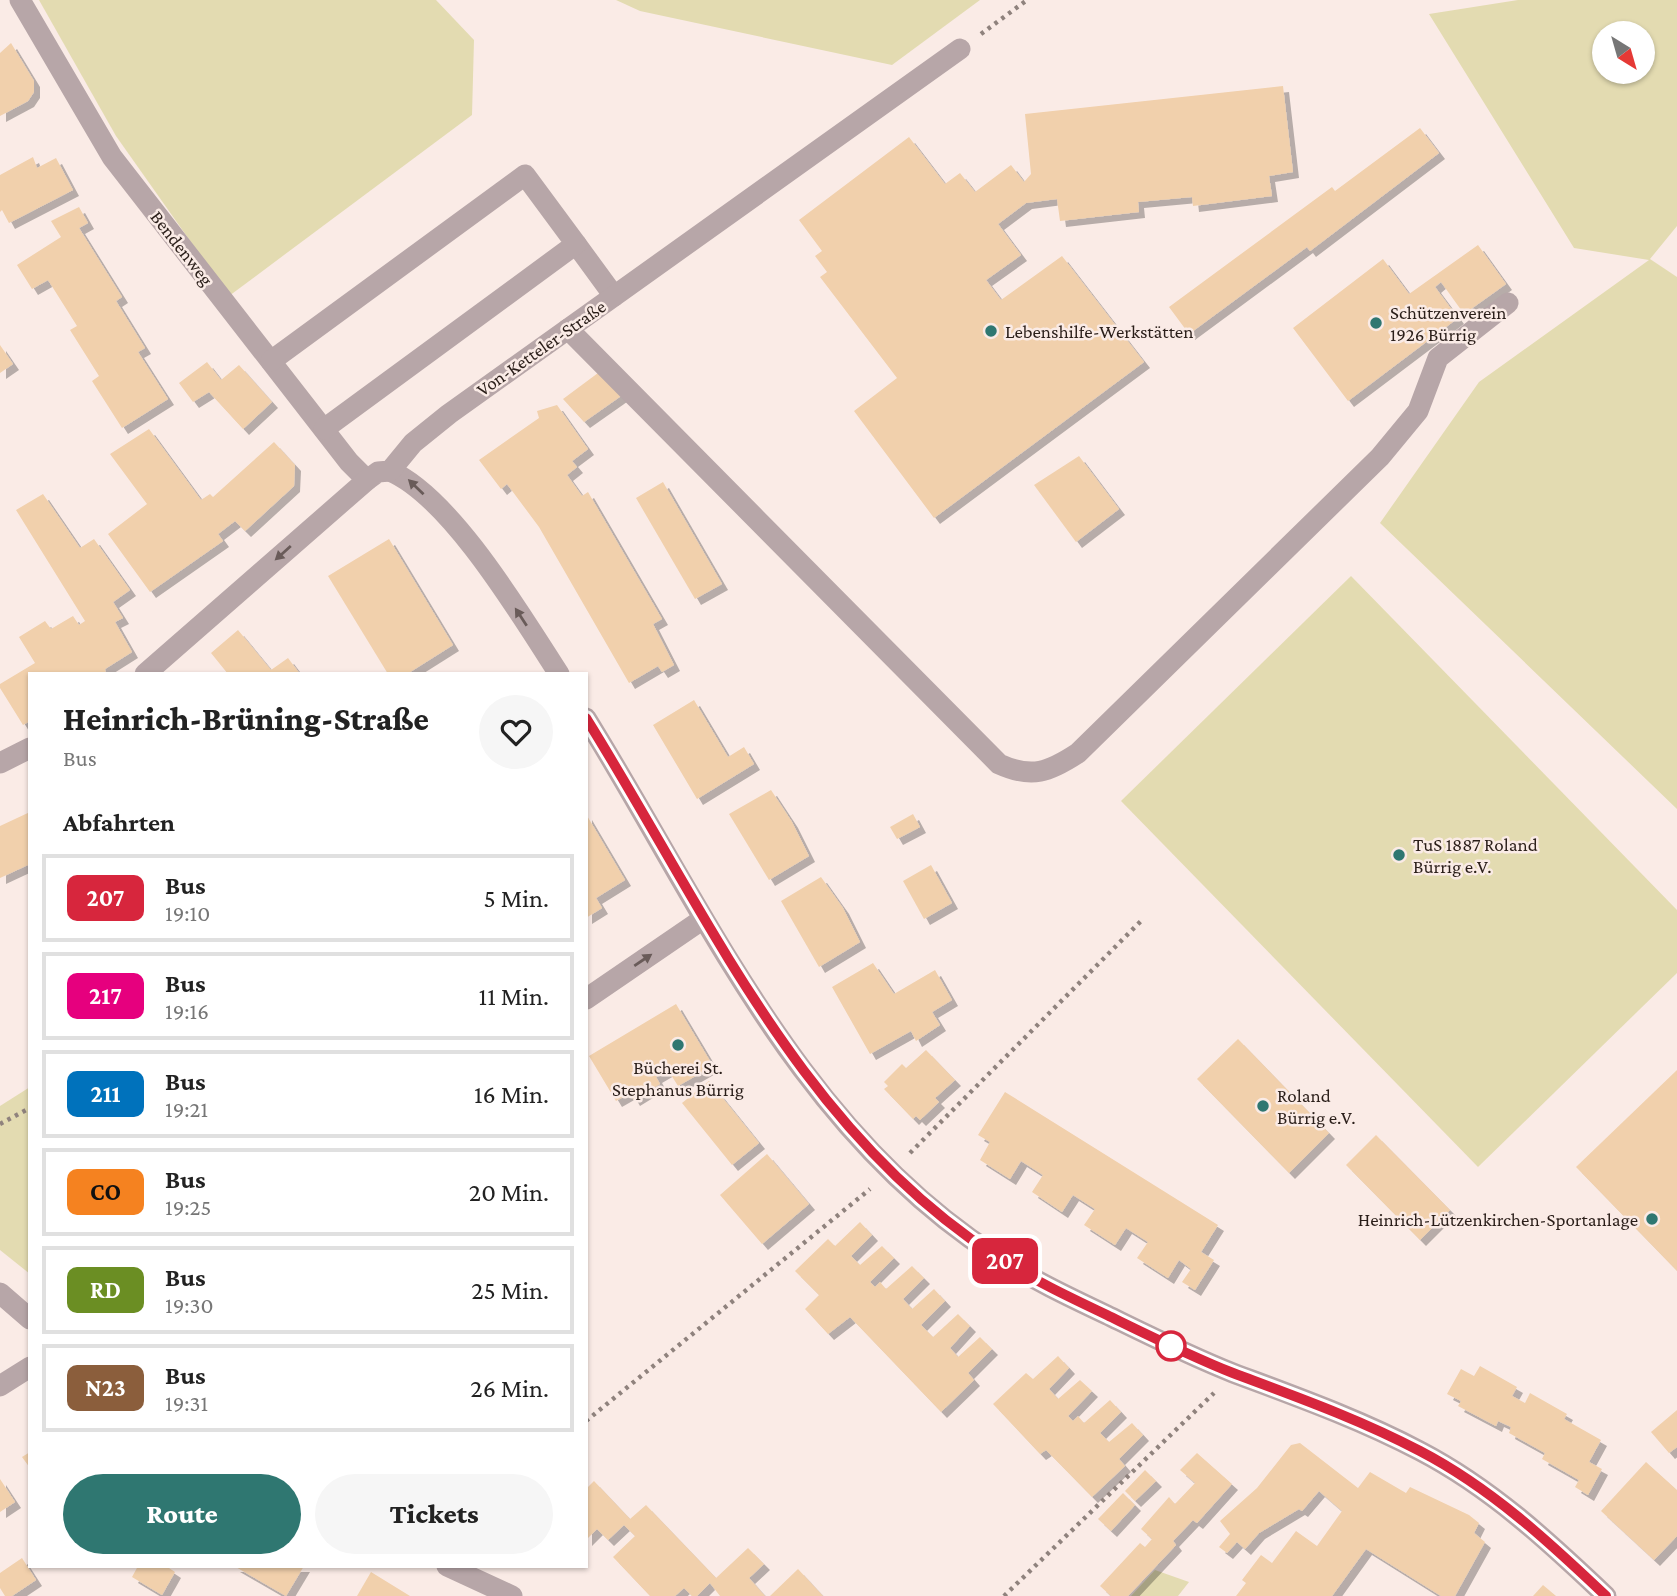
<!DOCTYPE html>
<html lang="de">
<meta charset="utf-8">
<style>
body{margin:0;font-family:"Crimson Pro",serif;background:#f6f6f6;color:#222;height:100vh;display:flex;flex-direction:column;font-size:26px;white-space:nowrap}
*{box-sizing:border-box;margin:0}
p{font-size:23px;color:#767676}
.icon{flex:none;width:38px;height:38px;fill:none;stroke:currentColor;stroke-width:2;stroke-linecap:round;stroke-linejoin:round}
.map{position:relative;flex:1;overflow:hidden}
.side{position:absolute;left:28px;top:672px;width:560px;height:896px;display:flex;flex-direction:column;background:#fff;border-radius:0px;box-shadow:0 2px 5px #0004}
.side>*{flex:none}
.badge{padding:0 14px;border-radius:10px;font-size:24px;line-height:46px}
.needle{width:46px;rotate:143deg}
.tools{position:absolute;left:1592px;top:21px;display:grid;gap:14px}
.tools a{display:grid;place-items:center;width:63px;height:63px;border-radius:50%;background:#fff;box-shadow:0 2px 5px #0004;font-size:35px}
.map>.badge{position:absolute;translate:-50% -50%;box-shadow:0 0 0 4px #fff}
h2{padding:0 35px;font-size:26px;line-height:63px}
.round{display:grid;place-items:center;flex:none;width:74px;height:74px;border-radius:37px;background:#f6f6f6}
.headline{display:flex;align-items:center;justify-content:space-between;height:119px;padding:0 35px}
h1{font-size:33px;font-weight:800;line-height:52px}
.primary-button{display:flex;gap:14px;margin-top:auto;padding:14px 35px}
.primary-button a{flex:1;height:80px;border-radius:42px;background:#2f7771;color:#fff;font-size:28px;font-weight:800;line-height:80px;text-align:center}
.primary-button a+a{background:#f6f6f6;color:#222}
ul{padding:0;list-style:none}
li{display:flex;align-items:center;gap:21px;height:88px;margin:0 14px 10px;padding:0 21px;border:4px solid #e0e0e0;border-radius:0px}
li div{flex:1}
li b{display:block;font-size:26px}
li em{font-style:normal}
li .badge{min-width:77px;font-weight:700;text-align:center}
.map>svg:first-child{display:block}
</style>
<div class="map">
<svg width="1677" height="1596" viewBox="0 0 1677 1596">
<defs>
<filter id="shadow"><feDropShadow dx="6" dy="6" stdDeviation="0" flood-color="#0004"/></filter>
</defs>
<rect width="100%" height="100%" fill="#faebe6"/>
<g fill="#e3dbb1" fill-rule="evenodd">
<polygon points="39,0 436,0 474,40 472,115 229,296 116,136"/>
<polygon points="616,0 980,0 892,65 640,11"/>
<path d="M1518,0H1677V226L1650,259L1677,277V809L1380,523L1479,382L1649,260L1574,248L1429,14ZM1605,33H1643V72H1605Z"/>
<polygon points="1351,576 1677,910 1677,973 1478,1167 1121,801"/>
<polygon points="30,1087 30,1274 0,1250 0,1106"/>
<polygon points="1155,1570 1189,1582 1178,1596 1131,1596"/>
</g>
<g fill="#f1d0ac" filter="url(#shadow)">
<polygon points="11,43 34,81 34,92 28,101 0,116 0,53"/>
<polygon points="1283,86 1293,172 1269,176 1272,196 1193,206 1192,197 1138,202 1139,212 1060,221 1057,199 1026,203 998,224 1021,255 986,280 1001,300 1062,256 1144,362 934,518 854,411 897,378 820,277 827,272 815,256 822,251 799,220 909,137 945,184 960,173 975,192 1011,165 1024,182 1031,174 1025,114"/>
<polygon points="1420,128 1439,153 1310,251 1307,247 1189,334 1169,307 1332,187 1335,191"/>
<polygon points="33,157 37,168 56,158 73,190 9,223 2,210 0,212 0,175"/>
<polygon points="79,207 88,223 79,228 122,297 116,301 145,348 138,352 168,399 122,428 92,381 99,376 70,330 77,326 48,280 32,289 17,265 61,237 51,221"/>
<polygon points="1478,245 1506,284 1464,314 1441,282 1435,287 1458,318 1348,401 1293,328 1383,259 1409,294"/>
<polygon points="0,345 13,364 0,373"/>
<polygon points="207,362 221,380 239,365 272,402 243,429 209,392 193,402 179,383"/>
<polygon points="598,373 621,396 584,422 563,399"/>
<polygon points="557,405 588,449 572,461 577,467 567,475 582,496 588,492 662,619 653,624 674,665 662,672 658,666 629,683 539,527 507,484 501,489 479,460 539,418 537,411"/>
<polygon points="149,429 201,500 210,494 213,497 274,442 295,465 294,486 245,531 235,521 218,534 223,541 150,592 108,534 147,504 110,454"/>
<polygon points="1079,456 1119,509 1076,542 1034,485"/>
<polygon points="663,482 722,584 695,599 636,498"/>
<polygon points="43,494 80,548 94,539 130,590 113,602 123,618 115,622 132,652 105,669 106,674 30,674 30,721 23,725 0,688 0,684 35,663 19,637 45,621 51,629 73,616 79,625 85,621 16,510"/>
<polygon points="389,539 453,645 407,674 388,674 328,576"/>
<polygon points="238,630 271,670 288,658 300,674 228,674 211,653"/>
<polygon points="694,700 728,757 744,747 754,764 697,799 653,725"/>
<polygon points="771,790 792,822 809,856 769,880 729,814"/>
<polygon points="30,812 30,864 0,878 0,826"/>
<polygon points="586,814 625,880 596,898 602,908 586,918"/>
<polygon points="913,814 920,827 897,839 890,827"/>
<polygon points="931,865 952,903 924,919 903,881"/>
<polygon points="821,877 843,908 860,942 819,967 781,901"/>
<polygon points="873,963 894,994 935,970 952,1000 932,1012 940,1025 916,1041 911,1031 870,1054 832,987"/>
<polygon points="676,1004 713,1066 678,1086 668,1070 656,1077 660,1084 634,1100 630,1093 616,1101 589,1056"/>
<polygon points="1238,1039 1329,1133 1289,1173 1197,1079"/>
<polygon points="926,1050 955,1080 935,1098 939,1102 920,1120 916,1116 913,1119 884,1089 888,1086 884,1082 902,1064 906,1068"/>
<polygon points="1677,1070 1677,1271 1576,1167"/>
<polygon points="709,1081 759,1143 732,1165 682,1103"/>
<polygon points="1005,1092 1218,1225 1201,1252 1214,1260 1195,1290 1182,1282 1191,1269 1179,1260 1168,1278 1137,1258 1148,1242 1126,1228 1115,1245 1084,1225 1095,1209 1073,1195 1062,1212 1032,1192 1043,1175 1021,1161 1010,1179 980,1160 990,1142 978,1135"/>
<polygon points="1376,1135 1450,1210 1420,1240 1346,1165"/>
<polygon points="767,1154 809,1204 762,1244 720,1195"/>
<polygon points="860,1222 872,1235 851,1256 860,1265 882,1246 894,1258 870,1282 875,1287 880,1282 886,1289 912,1266 924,1278 903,1299 912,1309 934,1289 945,1301 921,1325 933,1337 958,1314 970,1326 950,1348 958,1357 980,1337 992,1349 968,1373 974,1380 941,1412 850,1317 828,1334 805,1309 819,1295 795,1271 828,1239 835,1246"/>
<polygon points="1058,1356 1069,1368 1049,1389 1058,1399 1080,1380 1092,1391 1068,1416 1073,1421 1078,1416 1084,1423 1110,1400 1121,1412 1100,1433 1109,1442 1132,1423 1143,1435 1119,1459 1125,1466 1092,1497 1046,1450 1040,1454 993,1404 1026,1373 1033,1379"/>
<polygon points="1480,1366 1517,1387 1512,1396 1525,1403 1530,1393 1567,1414 1564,1419 1601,1440 1589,1462 1602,1469 1588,1495 1575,1487 1579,1480 1542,1459 1545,1453 1509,1433 1511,1427 1498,1421 1496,1426 1458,1406 1461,1401 1447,1394 1461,1369 1474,1376"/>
<polygon points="1677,1410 1677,1447 1669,1453 1651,1432"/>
<polygon points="1300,1443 1358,1488 1370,1472 1406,1493 1410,1487 1469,1515 1479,1523 1474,1533 1485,1542 1455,1596 1441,1596 1366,1549 1332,1596 1236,1596 1246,1583 1242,1580 1261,1555 1272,1563 1296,1531 1317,1546 1342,1511 1319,1491 1302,1511 1299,1509 1259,1533 1245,1549 1237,1542 1227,1553 1219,1547 1230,1534 1220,1521 1257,1488 1291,1445"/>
<polygon points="30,1452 30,1468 22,1457"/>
<polygon points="1197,1453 1232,1484 1197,1523 1193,1520 1173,1541 1176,1545 1128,1596 1111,1596 1100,1586 1140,1543 1145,1547 1152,1539 1141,1529 1169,1497 1175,1504 1195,1483 1180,1470"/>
<polygon points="1646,1462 1677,1490 1677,1536 1654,1560 1601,1511"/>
<polygon points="1145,1470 1156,1481 1135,1501 1125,1491"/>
<polygon points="0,1479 15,1502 0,1512"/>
<polygon points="594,1481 630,1519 646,1505 716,1578 748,1548 764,1564 749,1578 765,1596 720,1596 710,1583 697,1596 692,1596 684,1588 675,1596 650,1596 613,1557 635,1536 624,1525 608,1540 597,1529 586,1540 586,1489"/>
<polygon points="1123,1493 1135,1505 1111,1531 1098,1519"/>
<polygon points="22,1558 36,1580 12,1596 5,1596 0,1588 0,1573"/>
<polygon points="138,1566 166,1566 175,1572 162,1595 132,1577"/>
<polygon points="234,1566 304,1566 286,1596"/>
<polygon points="798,1569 823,1596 770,1596"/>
<polygon points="371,1572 410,1596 357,1596"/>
<polygon points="1543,1585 1556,1596 1533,1596"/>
</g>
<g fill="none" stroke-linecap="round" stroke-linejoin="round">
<g stroke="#8f827d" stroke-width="4.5" stroke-dasharray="3.5 5" stroke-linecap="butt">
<polyline points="981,34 1027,0"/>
<polyline points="0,1124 30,1108"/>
<polyline points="910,1153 1141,921"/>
<polyline points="586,1421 870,1189"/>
<polyline points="1004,1596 1214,1393"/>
</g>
<g stroke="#b7a6a8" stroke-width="21">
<polyline points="20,0 112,157 349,462 367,480"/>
<polyline points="576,244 614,296"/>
<path d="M568,329L999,764C1032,779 1049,772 1078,753L1380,457L1418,411L1438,358L1508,303"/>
<polyline points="271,361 525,175 576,244 324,429"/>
<path d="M390,471C451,497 522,617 559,674"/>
<polyline points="145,674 367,480 378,472 390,471 413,443 449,414 960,49"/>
<path d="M586,718C705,910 799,1130 996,1256C1031,1279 1069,1297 1107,1315C1148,1335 1190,1356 1233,1373C1297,1397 1359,1419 1420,1451C1491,1488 1548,1541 1606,1596"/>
<polyline points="0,763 30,748"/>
<polyline points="586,999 703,919"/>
<polyline points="0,1293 30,1319"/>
<polyline points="0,1386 30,1367"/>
<polyline points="447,1566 512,1596"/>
</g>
</g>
<defs><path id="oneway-solid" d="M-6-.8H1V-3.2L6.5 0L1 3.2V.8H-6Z" transform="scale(1.75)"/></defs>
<g fill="#695b59">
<use href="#oneway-solid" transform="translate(416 487) rotate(-136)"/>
<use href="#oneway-solid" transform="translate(283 553) rotate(138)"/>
<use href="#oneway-solid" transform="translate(521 617) rotate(-123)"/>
<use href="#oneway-solid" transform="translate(643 960) rotate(-34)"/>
</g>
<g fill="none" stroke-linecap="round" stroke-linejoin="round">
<defs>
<path id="line" d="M586,718C706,910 799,1129 996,1256C1031,1279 1069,1297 1107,1315C1148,1335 1190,1356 1233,1373C1297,1397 1359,1419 1420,1451C1491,1488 1548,1541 1606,1596"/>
</defs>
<use href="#line" stroke="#fff" stroke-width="16"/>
<use href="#line" stroke="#d7263d" stroke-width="10"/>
</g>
<g fill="#2f7771" stroke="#faebe6" stroke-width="2.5">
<circle cx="1376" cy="323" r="7"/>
<circle cx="991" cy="331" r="7"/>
<circle cx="1399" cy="855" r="7"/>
<circle cx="678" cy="1045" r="7"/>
<circle cx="1263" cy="1106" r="7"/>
<circle cx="1652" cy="1219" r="7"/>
</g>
<circle fill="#fff" stroke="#d7263d" stroke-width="3.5" cx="1171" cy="1346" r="14"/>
<g text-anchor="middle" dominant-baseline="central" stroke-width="5" stroke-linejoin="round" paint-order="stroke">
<g font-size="19" fill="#2a1e19" stroke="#faebe6">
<text transform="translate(182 248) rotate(52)">Bendenweg</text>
<text transform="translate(541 348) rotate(-35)">Von-Ketteler-Straße</text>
</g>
<g font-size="19" fill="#2a1e19" stroke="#faebe6" text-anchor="start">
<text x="1390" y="312">Schützenverein<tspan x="1390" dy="22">1926 Bürrig</tspan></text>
<text x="1005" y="331">Lebenshilfe-Werkstätten</text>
<text x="1413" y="844">TuS 1887 Roland<tspan x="1413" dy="22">Bürrig e.V.</tspan></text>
<text x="678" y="1067" text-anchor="middle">Bücherei St.<tspan x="678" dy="22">Stephanus Bürrig</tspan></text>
<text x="1277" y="1095">Roland<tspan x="1277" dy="22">Bürrig e.V.</tspan></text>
<text x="1638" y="1219" text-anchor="end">Heinrich-Lützenkirchen-Sportanlage</text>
</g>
</g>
</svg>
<div class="tools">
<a><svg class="needle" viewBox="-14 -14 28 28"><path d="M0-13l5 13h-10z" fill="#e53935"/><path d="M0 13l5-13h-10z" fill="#767676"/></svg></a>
</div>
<b class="badge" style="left:1005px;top:1261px;background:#d7263d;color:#fff">207</b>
<section class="side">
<div class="headline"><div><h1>Heinrich-Brüning-Straße</h1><p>Bus</p></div><a class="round"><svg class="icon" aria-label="heart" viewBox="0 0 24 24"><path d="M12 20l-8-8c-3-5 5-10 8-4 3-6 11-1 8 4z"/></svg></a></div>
<h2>Abfahrten</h2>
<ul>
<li><span class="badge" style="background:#d7263d;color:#fff">207</span><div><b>Bus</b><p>19:10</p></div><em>5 Min.</em></li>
<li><span class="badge" style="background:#e6007e;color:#fff">217</span><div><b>Bus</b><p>19:16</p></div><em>11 Min.</em></li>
<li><span class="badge" style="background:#0072bc;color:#fff">211</span><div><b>Bus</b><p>19:21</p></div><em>16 Min.</em></li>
<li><span class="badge" style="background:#f58220;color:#111">CO</span><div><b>Bus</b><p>19:25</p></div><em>20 Min.</em></li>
<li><span class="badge" style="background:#6b8e23;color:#fff">RD</span><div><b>Bus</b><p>19:30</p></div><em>25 Min.</em></li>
<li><span class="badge" style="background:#8b5e3c;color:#fff">N23</span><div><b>Bus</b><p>19:31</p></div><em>26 Min.</em></li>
</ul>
<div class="primary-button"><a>Route</a><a>Tickets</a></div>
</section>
</div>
